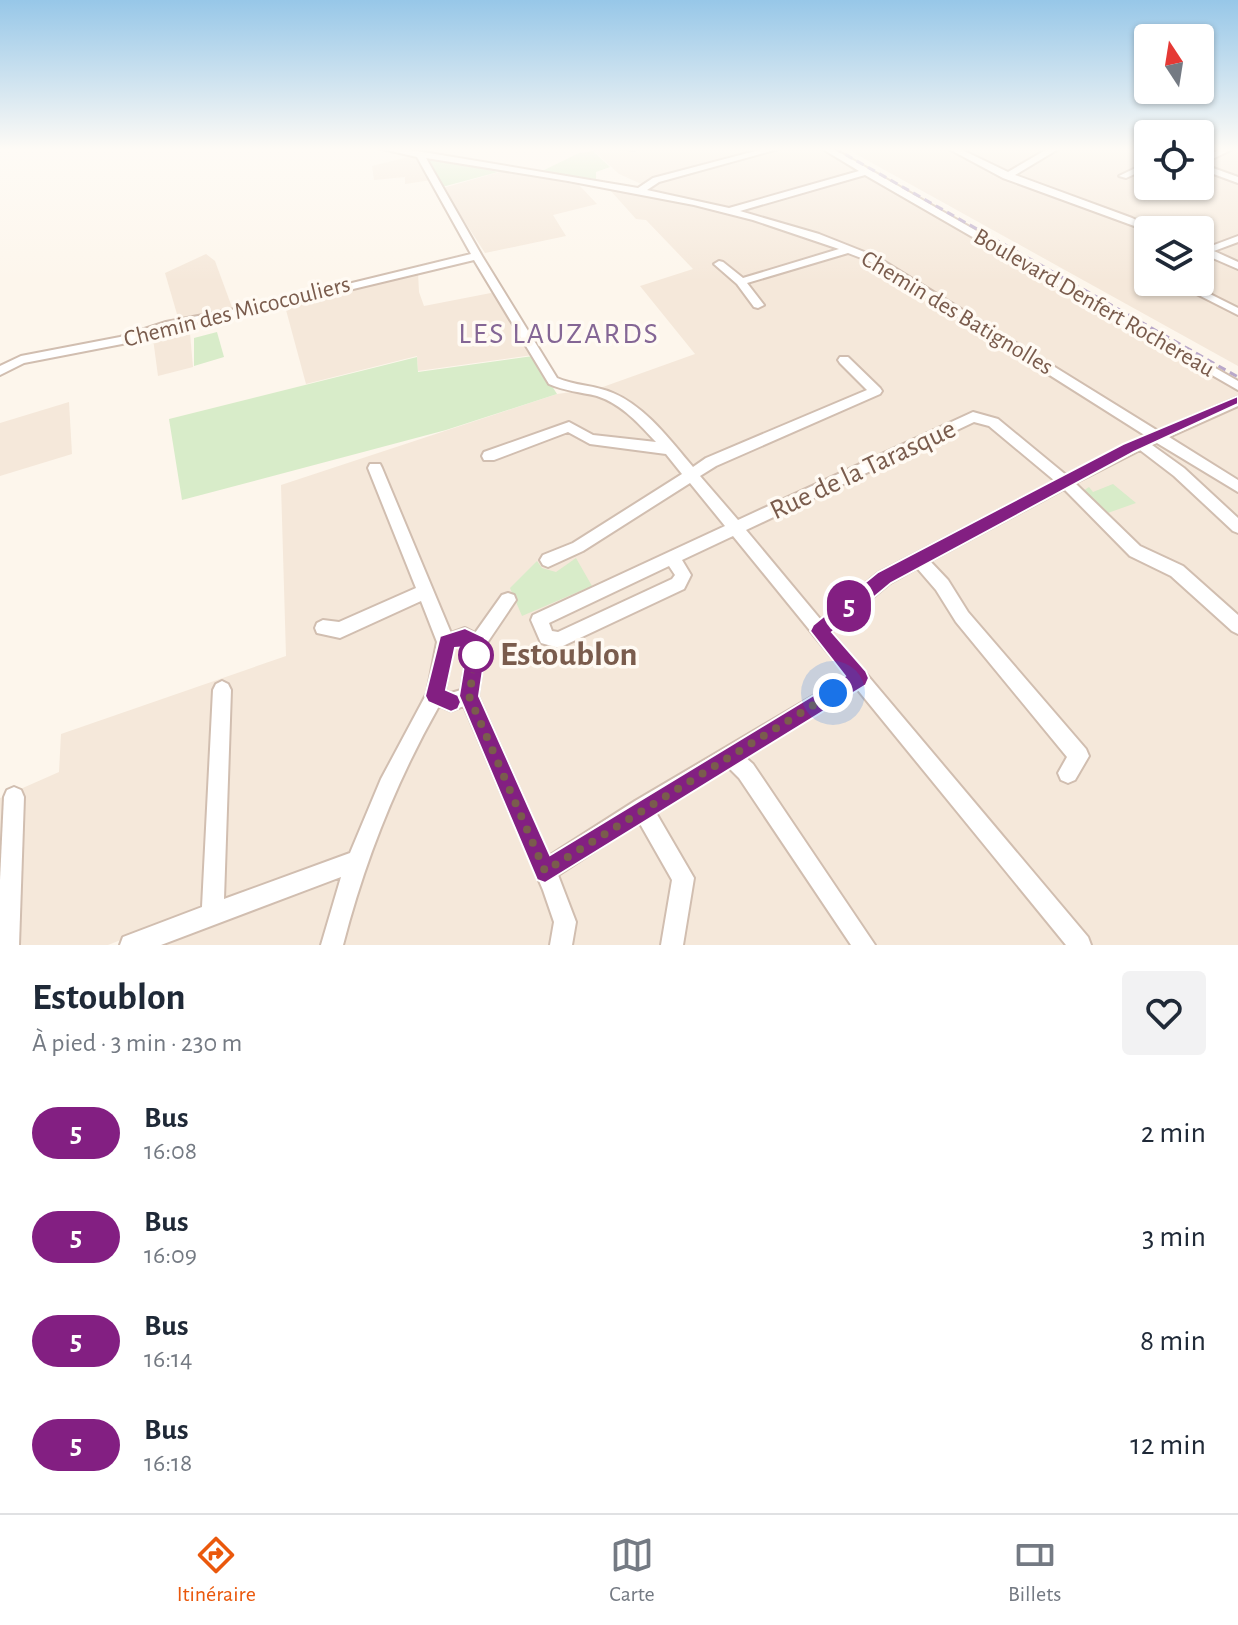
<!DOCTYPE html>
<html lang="fr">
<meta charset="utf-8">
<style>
body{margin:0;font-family:"Alegreya Sans",sans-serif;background:#f2f2f3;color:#1f2937;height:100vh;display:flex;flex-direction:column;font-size:30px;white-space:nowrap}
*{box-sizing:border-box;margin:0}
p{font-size:26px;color:#747a83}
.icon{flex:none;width:44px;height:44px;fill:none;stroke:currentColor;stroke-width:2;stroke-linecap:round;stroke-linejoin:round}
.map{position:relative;height:945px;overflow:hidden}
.sheet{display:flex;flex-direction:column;background:#fff;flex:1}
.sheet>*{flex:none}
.badge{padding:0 16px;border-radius:26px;font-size:28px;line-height:52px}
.needle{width:52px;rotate:348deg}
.controls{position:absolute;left:1134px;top:24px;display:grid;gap:16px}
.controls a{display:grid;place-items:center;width:80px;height:80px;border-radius:8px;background:#fff;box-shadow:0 2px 6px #0004;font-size:40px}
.you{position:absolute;width:40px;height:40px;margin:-20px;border:6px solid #fff;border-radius:50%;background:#1a73e8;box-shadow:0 0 0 12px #1a73e833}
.map>.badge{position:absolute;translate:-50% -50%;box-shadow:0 0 0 4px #fff}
.round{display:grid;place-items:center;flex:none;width:84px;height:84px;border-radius:8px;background:#f2f2f3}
.overview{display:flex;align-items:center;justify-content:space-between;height:136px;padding:0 32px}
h1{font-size:38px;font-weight:700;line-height:60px}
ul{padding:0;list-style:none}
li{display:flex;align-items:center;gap:24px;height:104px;padding:0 32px}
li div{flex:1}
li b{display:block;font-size:30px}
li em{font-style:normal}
li .badge{min-width:88px;font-weight:700;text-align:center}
.tab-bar{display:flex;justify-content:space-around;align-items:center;height:112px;border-top:2px solid #e0e1e3;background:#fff;font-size:22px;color:#747a83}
.tab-bar a{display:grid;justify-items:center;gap:4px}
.tab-bar .current{color:#ea580c}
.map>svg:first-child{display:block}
</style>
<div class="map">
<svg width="1238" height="945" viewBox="0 0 1238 945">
<rect width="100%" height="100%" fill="#fdf6ec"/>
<g fill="#f5e8da" fill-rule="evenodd">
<polygon points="591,148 817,148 1238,390 1238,945 138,945 291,874 108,945 0,945 0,798 59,772 61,734 286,656 281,485 557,394 600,388 695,354 640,286 693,269 646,220 636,219 610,190 666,195 619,174"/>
<path d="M845,148H1148V186H1200V148H1238V366ZM1148,230H1200V282H1148Z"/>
<polygon points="412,156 420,158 432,180 405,184 405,177 374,180 372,166"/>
<polygon points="503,171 579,185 597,204 553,215 566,236 485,253 443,188"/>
<polygon points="206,254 215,261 233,310 179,321 165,273"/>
<polygon points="418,272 419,292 424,306 496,292 533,355 418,371 417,356 306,384 286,310 279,305"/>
<polygon points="189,322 193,367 158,376 152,331"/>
<polygon points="69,402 72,454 0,476 0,423"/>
</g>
<g fill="#d8ecc9">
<polygon points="593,151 610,167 596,172 596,183 538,173 579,153"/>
<polygon points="434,159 498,172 442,187 429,161"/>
<polygon points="217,332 224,357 194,366 194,338"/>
<polygon points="533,356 557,394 446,430 182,500 169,419 417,357 418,372"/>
<polygon points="1113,484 1136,503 1105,514 1083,491 1089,487 1093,492"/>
<polygon points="576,558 592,586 522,616 510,588 537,561 542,568 556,572"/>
</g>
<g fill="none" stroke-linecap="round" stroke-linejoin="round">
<defs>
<g id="street">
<path d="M378,148H399L638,188L653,178L767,148H782L659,182L647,190L729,208L859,171L821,148H832L1238,381V390L865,175L740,211L819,234L877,257L1158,431L1238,397V406L1169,437L1238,480V492L1157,443L1152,445L1184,468L1238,518V533L1233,531L1174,476L1140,450L1075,483L1140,546L1183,566L1238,615V634L1232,631L1171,576L1130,556L1064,489L930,561L948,580L968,612L1086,749L1089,756L1075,780L1068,783L1061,780L1058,773L1067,757L956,622L936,590L917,568L890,583L831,632L1088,937L1091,945H1066L857,689L745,757L753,764L875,945H851L739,778L728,767L655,811L694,878L683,945H661L672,880L639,822L558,875L576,922L572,945H550L554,922L543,890L464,706L451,711L439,706C396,782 365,860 343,945H321L341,877L161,945H120L123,937L202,907L213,690L216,684L222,681L228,684L231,690L224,899L350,853L381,779L427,693L437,642L421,601L340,638L317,633L315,628L317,623L323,620L339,622L416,588L368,468L370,464H380L382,468L451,633L465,628L475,633L502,595L508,593L514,595L516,600L485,646L478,696L549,856L635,801L847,676L733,536L682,560L691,575L684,589L565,645L559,648L541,643L531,620L533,615L725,526L690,483L583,551L548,567L543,565L540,560L543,555L573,543L682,474L666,454L590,444L568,432L494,460H484L482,456L484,452L569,422L593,435L656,442C640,425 622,404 597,396C581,392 564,391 549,384L474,260L278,307L168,328L122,344L24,363L0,375V366L21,356L120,337L166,322L278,301L471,254L417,157ZM426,158L568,181L694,205L753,220L839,249L743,278L723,262L719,261L714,264L737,284L754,307L758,308L764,305L747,283L848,253L869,261L1146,436L1066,475L998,419L973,412L738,520L700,476L716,466L880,394L882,391L880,388L848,357H840L838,360L840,363L867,390L706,458L693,467C670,440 646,407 613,393C595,385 575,386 557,378L482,256ZM974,422L989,426L1055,481L878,573L821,620L746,530ZM669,566L675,575L672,579L558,632L552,631L549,623ZM464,644L468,647L461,690L451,693L445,691L453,647Z"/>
<polygon points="619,148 638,148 634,150"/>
<polygon points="947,148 958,148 1008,172 1049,148 1060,148 1015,175 1132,218 1159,230 1148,231 1003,178"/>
<polygon points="1223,148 1235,148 1202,164 1238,177 1238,183 1200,169 1200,159"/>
<polygon points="1148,162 1148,168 1126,178 1119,176"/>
<polygon points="1238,236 1238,242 1214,251 1238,262 1238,269 1208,256 1200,260 1200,247 1206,248"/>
<polygon points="1148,279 1148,282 1155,282 1149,286 1141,286 1141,282"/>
<polygon points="1173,282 1186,282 1238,308 1238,315"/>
<polygon points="14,787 21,790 24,797 19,945 0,945 0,880 4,797 7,790"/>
</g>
</defs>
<use href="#street" stroke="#d1beb0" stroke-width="4"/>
<use href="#street" fill="#fff" fill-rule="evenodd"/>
<polyline stroke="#b9a8c9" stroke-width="3" stroke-dasharray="8 5" stroke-linecap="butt" points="834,148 1238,377"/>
</g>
<linearGradient id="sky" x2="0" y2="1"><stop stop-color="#97c7e8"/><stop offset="0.53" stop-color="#fefbf6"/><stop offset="1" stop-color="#fefbf6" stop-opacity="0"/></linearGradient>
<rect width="1238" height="281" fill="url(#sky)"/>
<polygon fill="#831f82" stroke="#fff" stroke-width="2" points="1238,396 1238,404 1134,452 891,583 832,632 866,671 869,678 866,685 545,883 537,880 459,696 467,647 455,648 446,690 458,695 461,702 458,709 451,712 428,702 425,696 440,636 465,628 484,637 487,643 479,696 550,855 845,676 810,631 813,625 878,572 1123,444"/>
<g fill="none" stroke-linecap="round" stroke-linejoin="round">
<polyline stroke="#7a5c4d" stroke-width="8" stroke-dasharray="0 14.4" points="476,655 469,696 545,871 833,693"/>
</g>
<circle fill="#fff" stroke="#831f82" stroke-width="4" cx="476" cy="655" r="16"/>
<g text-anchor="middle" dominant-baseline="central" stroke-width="7" stroke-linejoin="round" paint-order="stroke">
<g font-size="24" fill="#7a5c4d" stroke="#fffaf3">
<text transform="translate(1094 303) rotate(30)">Boulevard Denfert Rochereau</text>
<text transform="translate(237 312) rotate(-14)">Chemin des Micocouliers</text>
<text transform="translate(957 313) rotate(31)">Chemin des Batignolles</text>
</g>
<g font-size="28" fill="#7a5c4d" stroke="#fffaf3">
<text transform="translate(863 470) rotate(-25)">Rue de la Tarasque</text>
</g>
<g font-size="30" letter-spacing="2" fill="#846695" stroke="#fffaf3">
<text x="559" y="334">LES LAUZARDS</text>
</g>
<g font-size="34" font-weight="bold" fill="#7a5c4d" stroke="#fffaf3" text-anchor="start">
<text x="500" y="655">Estoublon</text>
</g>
</g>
</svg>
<div class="controls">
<a><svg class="needle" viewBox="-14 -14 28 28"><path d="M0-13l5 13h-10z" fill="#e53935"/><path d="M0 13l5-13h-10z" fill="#747a83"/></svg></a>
<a><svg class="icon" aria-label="locate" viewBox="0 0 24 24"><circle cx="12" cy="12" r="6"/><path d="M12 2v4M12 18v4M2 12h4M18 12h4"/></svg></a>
<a><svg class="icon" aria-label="layers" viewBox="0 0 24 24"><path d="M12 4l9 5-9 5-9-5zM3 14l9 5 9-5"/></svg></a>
</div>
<div class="you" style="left:833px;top:693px"></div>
<b class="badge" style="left:849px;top:606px;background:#831f82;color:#fff">5</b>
</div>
<section class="sheet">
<div class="overview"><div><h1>Estoublon</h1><p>À pied · 3 min · 230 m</p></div><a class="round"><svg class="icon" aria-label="heart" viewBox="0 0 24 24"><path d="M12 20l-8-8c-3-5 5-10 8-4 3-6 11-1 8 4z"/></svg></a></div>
<ul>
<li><span class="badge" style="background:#831f82;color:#fff">5</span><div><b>Bus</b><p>16:08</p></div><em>2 min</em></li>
<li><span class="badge" style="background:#831f82;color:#fff">5</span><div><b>Bus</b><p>16:09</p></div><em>3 min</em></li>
<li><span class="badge" style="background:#831f82;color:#fff">5</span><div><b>Bus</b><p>16:14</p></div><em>8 min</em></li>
<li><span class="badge" style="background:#831f82;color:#fff">5</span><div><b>Bus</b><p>16:18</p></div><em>12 min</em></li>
</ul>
</section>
<nav class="tab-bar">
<a class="current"><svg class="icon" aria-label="directions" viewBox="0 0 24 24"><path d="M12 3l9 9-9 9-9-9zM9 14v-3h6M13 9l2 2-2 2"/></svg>Itinéraire</a>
<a><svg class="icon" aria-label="map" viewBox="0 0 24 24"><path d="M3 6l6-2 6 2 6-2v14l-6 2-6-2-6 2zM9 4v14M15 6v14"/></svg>Carte</a>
<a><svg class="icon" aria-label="tickets" viewBox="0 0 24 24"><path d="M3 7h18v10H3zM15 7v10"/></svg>Billets</a>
</nav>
